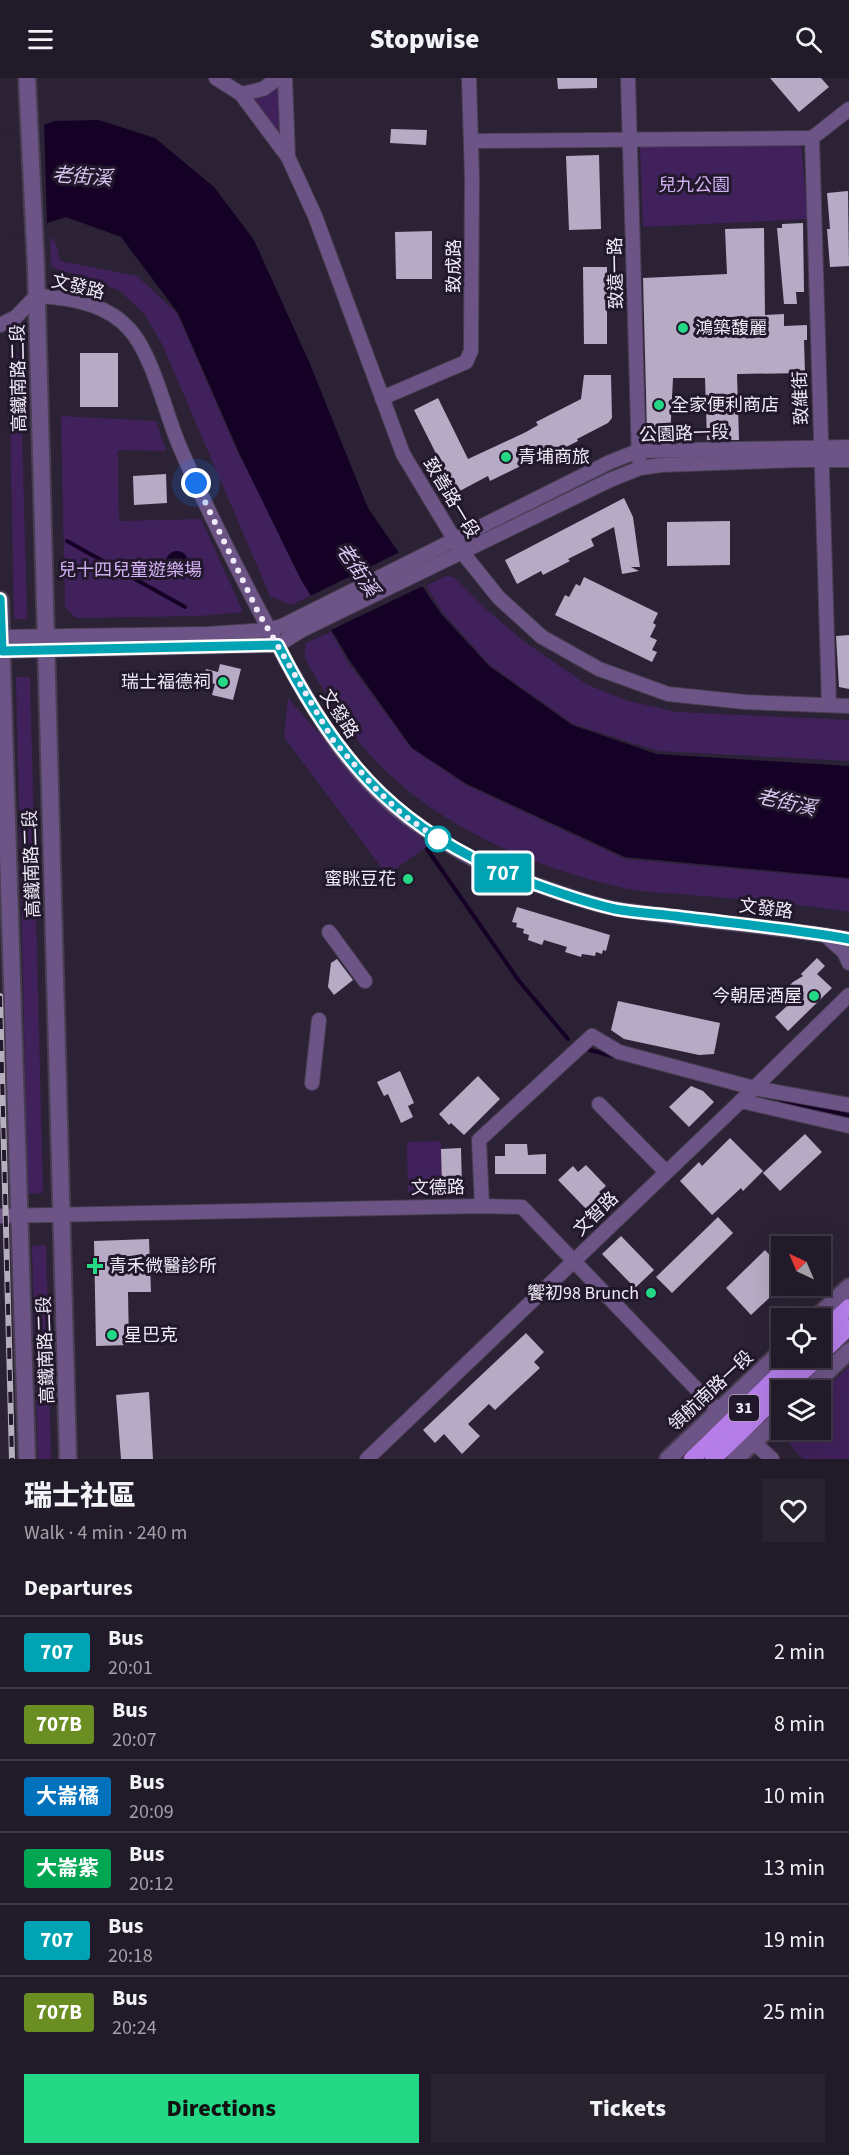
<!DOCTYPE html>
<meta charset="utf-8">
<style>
body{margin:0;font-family:"Source Sans 3","Noto Sans TC",sans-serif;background:#292330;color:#f1f3f6;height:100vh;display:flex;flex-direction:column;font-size:22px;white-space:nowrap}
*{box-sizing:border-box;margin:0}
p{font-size:20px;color:#a2a1a8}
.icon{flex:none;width:33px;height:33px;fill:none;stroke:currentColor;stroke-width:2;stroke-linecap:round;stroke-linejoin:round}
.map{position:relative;height:1381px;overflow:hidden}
.panel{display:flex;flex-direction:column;background:#211a28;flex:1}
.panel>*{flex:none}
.badge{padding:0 12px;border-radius:4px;font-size:21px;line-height:39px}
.needle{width:39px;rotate:316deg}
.tools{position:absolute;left:771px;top:1158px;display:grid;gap:12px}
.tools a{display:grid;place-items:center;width:60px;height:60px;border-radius:0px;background:#211a28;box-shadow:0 6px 24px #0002,0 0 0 2px #3e3845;font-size:30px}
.you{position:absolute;width:30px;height:30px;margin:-15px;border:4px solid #fff;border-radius:50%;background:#1a73e8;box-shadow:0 0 0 9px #1a73e833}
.map>.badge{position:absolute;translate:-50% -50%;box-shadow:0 0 0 3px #fff}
h2{padding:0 24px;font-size:22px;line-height:54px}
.round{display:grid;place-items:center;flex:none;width:63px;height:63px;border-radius:0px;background:#292330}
.summary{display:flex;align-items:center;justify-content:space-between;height:102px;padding:0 24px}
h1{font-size:28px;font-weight:800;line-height:45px}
.cta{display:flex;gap:12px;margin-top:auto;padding:12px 24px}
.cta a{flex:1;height:69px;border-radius:0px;background:#24d886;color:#111;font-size:24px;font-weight:800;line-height:69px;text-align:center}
.cta a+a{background:#292330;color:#f1f3f6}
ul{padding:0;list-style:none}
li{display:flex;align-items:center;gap:18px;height:72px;padding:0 24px;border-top:2px solid #3e3845}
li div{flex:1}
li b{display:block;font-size:22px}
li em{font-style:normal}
li .badge{min-width:66px;font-weight:700;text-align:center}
header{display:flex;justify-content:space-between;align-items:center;height:78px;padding:0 24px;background:#211a28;font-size:27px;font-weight:800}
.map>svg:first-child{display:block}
</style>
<header><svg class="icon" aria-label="menu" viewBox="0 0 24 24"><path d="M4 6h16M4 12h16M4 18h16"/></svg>Stopwise<svg class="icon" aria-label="search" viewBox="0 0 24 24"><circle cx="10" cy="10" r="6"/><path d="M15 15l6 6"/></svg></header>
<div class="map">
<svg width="849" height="1381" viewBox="0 0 849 1381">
<rect width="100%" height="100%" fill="#2c2236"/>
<g fill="#40215b">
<polygon points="278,0 288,79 241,16"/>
<polygon points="801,66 808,141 643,149 640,68"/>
<polygon points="50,159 56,165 60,183 137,198 177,235 236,371 313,517 291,527 270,518 162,266 145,237 120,213 79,197 58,192 51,187"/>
<polygon points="20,278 27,541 14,541 9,279"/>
<polygon points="61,338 156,343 166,373 118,372 119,443 201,441 243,534 199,538 76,540 65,529"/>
<polygon points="446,498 454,499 487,532 526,565 586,606 625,622 676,634 849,642 849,683 658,673 573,646 490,587 443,535 426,508"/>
<path d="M331,554L347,583L411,670L466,707L625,781L849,801V834C794,824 737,822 682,816C664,815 645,814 628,811C521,788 399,733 340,637C334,626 306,587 305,578C304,575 306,569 306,565Z"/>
<polygon points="16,599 30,599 43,1115 28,1116"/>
<polygon points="288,620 364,707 429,767 387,797 284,659"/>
<polygon points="441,1063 442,1118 408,1117 407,1064"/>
<polygon points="46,1167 51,1381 38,1381 32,1168"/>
<path d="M849,1288V1381H803C794,1372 788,1366 787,1353L820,1352L821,1316Z"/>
</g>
<g fill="#160126">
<polygon points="99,42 155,60 214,109 254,162 310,286 368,430 442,537 489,588 572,647 657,676 849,688 849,800 625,779 467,706 412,670 350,583 300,500 240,377 178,235 121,159 66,139 0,160 0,61 55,43"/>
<circle cx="177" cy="484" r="11"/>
</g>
<g fill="#2c2236">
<polygon points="44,43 47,148 0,163 0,58"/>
<polygon points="402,473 425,507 329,553 308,519"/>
</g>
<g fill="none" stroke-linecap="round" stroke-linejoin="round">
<g stroke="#160126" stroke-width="4">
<polyline points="67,463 185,529"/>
<polyline points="427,771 519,903 568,961"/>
<polyline points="586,971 616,979"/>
<polyline points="782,1023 849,1037"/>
</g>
</g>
<g fill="#b6aac4">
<polygon points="557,0 597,0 597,10 558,11"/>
<polygon points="770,0 821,0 829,9 799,34"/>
<polygon points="391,51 427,52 426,67 390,65"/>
<polygon points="599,77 601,151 569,152 566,78"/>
<polygon points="848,113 849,188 830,189 827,151 830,151 827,115"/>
<polygon points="803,145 804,214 796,214 797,226 784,226 777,150 782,150 782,146"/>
<polygon points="764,150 765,237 784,236 784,248 807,247 807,262 804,262 805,295 737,296 739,362 707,362 705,300 673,300 670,361 651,361 647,355 643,200 727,196 725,151"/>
<polygon points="432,153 432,201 396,201 395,154"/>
<polygon points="583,189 607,189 607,266 584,266"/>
<rect x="80" y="275" width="38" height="54"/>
<polygon points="584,297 611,297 612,340 608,345 577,361 578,363 560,372 559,369 490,403 488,398 456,415 414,332 438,320 468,381 526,354 538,347 536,344 581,321"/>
<polygon points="166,396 167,425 134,427 133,398"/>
<polygon points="624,420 633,439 640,489 631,489 639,493 622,496 614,449 591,461 594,468 568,481 570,483 543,497 541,493 517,506 505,482"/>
<polygon points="730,443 730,487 667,488 667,444"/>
<polygon points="584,499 658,535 653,545 656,547 650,559 657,562 652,572 657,574 652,584 555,537 565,517 569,519 576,506 580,508"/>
<polygon points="849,557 849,611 839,609 836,558"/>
<polygon points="220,586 241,591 233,622 212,617 215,606 203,603 206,591 218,594"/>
<polygon points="517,829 610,857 606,873 603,872 602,876 596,874 595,878 582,876 581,879 565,874 567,869 544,862 542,867 528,862 529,857 523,855 524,851 516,849 517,845 512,844"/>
<polygon points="817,880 825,888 817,896 832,910 788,953 775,939 786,929 783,926 786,923 780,917 793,904 803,898 801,896"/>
<polygon points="337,881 353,902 334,917 328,909 331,885"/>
<polygon points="618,923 720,945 714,976 699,977 624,961 611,952"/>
<polygon points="400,993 414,1025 408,1028 413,1039 401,1045 388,1016 384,1018 377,1004"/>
<polygon points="478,998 500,1021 464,1057 451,1045 449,1047 439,1036"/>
<polygon points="691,1008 703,1013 714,1024 689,1049 669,1029"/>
<polygon points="805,1056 822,1074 780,1113 763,1095"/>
<polygon points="730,1060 763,1093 743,1113 741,1110 712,1137 680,1103 699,1084 702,1088"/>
<polygon points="505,1066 527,1066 528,1077 546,1076 546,1096 495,1096 495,1078 505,1078"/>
<polygon points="461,1070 462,1109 442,1109 441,1071"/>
<polygon points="586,1087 606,1108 599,1114 607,1122 591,1136 558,1102 573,1088 578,1094"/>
<polygon points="718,1139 733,1155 672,1215 656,1199"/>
<polygon points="621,1158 654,1192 635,1210 602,1176"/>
<polygon points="149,1161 151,1214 128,1214 129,1267 96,1268 94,1163"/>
<polygon points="765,1172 782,1190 782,1208 751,1237 726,1210"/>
<polygon points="526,1255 544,1274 534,1284 540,1290 495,1332 489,1326 468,1346 480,1358 462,1376 444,1356 435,1365 423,1352"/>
<polygon points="149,1314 153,1381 121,1381 116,1317"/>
</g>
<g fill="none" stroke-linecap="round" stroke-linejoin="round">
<defs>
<g id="minor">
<polyline points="216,0 241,16 288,79 315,138 403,376 462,474 499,520 542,559 599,591 668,616 745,624 849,628"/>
<polyline points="285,0 288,79"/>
<polyline points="628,0 639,382"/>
<polyline points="241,16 263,11 278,0"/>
<polyline points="471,63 812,60"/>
<path d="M0,247L16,239L36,218C69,219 108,226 130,252C153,278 165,334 179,367C208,435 242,501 277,566C310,628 347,694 405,738C433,758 462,777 493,791C510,798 529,804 546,810C569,818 594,827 617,831C694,843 772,848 849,861"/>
<polyline points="382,320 466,284 471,273 472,99 469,0"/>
<polyline points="0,559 207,556 269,552 282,548 610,384 638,373 849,369"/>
<polyline points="278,567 302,552 610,402 640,390 661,387 800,382 849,382"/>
<polyline points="0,573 278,567"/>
<polyline points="829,626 812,60 849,31"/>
<polyline points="329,854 365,903"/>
<polyline points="825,857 844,874 849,885"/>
<polyline points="312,1005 319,942"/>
<polyline points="741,1023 849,1048"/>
<polyline points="599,1026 666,1094"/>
<polyline points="482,1128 479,1062 592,958 619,974 754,1010 849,1027"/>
<polyline points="0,1138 482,1128 522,1129 706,1321 726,1339"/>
<polyline points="747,1358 772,1381"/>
<polyline points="367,1381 741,1023 849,917"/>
</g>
<g id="tertiary">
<polyline points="27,0 36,191 68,1381"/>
<polyline points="0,522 27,1381"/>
<polyline points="816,1240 849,1209"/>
<polyline points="808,1312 849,1273"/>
<polyline points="668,1381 782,1273"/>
<polyline points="735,1381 782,1338"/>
</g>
<g id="primary">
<polyline points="820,1256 849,1229"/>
<polyline points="820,1277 849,1249"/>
<polyline points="783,1312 818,1280"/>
<polyline points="692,1381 796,1280"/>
<polyline points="713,1381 782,1314"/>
</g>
</defs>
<use href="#minor" stroke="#483e51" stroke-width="16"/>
<use href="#tertiary" stroke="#483e51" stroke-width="20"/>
<use href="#primary" stroke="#483e51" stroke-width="20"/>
<use href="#minor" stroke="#6d5487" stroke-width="14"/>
<use href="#tertiary" stroke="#6d5487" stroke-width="16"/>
<use href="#primary" stroke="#b47de8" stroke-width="16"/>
<defs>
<polyline id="rail" points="0,918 12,1381"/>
</defs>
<use href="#rail" stroke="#b5aebd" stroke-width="6"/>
<use href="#rail" stroke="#22182c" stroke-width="4" stroke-dasharray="11" stroke-linecap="butt"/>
</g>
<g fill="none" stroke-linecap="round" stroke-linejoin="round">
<defs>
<path id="line" d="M0,521L2,573L278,567C339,689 406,761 537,807C562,816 588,825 615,831C637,835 660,836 682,839C738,846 794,851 849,861"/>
</defs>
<use href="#line" stroke="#fff" stroke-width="14"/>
<use href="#line" stroke="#00a3b4" stroke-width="9"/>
<polyline stroke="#f1eaf8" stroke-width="6" stroke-dasharray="0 10.8" points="196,405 258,534 333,662 375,710 402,736 438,761"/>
</g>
<g fill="#24d886" stroke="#22182c" stroke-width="2">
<circle cx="683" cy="250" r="6"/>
<circle cx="659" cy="327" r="6"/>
<circle cx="506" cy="379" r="6"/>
<circle cx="223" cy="604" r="6"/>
<circle cx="408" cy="801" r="6"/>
<circle cx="814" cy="918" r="6"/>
<path d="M92 1179h6v6h6v6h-6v6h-6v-6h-6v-6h6z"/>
<circle cx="651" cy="1215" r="6"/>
<circle cx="112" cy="1257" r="6"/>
</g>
<circle fill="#fff" stroke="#00a3b4" stroke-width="3" cx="438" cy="761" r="12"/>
<g text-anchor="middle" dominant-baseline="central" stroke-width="6" stroke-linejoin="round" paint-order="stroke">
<rect fill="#22182c" stroke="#b3abbb" stroke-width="1.5" x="729" y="1317" width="30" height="26" rx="4.5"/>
<g font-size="16" font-weight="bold" fill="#f1eaf8">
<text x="744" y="1330">31</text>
</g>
<g font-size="18" fill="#d0b0f1" stroke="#22182c">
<text x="694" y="107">兒九公園</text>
<text x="130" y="492">兒十四兒童遊樂場</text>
</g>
<g font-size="18" fill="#f1eaf8" stroke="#22182c">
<text transform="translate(454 188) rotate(-90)">致成路</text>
<text transform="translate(616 195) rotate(-91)">致遠一路</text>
<text transform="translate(78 209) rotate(13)">文發路</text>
<text transform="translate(19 300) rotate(-91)">高鐵南路二段</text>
<text transform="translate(801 320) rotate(-92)">致維街</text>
<text transform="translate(684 356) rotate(-2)">公園路一段</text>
<text transform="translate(451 420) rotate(59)">致善路一段</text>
<text transform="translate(339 636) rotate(57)">文發路</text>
<text transform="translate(32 786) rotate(-92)">高鐵南路二段</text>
<text transform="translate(766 831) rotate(7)">文發路</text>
<text transform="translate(438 1110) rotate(-1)">文德路</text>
<text transform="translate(596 1136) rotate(-44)">文智路</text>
<text transform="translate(46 1272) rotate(-92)">高鐵南路二段</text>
<text transform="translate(711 1313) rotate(-43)">領航南路一段</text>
</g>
<g font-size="18" fill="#f1eaf8" stroke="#22182c" text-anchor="start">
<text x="695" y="250">鴻築馥麗</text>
<text x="671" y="327">全家便利商店</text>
<text x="518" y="379">青埔商旅</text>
<text x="211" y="604" text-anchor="end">瑞士福德祠</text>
<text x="396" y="801" text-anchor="end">蜜眯豆花</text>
<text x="802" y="918" text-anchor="end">今朝居酒屋</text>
<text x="109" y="1188">青禾微醫診所</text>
<text x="639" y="1215" text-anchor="end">饗初98 Brunch</text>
<text x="124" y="1257">星巴克</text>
</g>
<g font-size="20" font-style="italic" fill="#dac6f1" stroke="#22182c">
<text transform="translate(82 99) rotate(4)">老街溪</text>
<text transform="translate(357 492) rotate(56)">老街溪</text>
<text transform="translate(786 725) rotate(13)">老街溪</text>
</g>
</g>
</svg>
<div class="tools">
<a><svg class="needle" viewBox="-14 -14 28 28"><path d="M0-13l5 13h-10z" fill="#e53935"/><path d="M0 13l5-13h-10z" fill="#a2a1a8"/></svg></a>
<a><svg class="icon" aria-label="locate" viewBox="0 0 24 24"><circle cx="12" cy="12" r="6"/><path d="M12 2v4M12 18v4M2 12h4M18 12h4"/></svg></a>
<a><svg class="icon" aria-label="layers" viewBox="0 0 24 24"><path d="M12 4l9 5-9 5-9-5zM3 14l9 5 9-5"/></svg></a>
</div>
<div class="you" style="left:196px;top:405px"></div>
<b class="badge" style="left:503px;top:795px;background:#00a3b4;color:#fff">707</b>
</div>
<section class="panel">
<div class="summary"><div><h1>瑞士社區</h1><p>Walk · 4 min · 240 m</p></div><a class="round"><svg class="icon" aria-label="heart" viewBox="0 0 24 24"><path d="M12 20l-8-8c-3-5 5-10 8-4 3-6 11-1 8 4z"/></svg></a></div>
<h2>Departures</h2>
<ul>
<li><span class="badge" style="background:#00a3b4;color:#fff">707</span><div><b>Bus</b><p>20:01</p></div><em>2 min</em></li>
<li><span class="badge" style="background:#6b8e23;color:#fff">707B</span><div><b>Bus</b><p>20:07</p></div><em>8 min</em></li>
<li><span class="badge" style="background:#0072bc;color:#fff">大崙橘</span><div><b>Bus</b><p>20:09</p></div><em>10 min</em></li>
<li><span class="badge" style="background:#00a651;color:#fff">大崙紫</span><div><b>Bus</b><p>20:12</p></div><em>13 min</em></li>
<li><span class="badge" style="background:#00a3b4;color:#fff">707</span><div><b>Bus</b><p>20:18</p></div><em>19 min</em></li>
<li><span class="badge" style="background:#6b8e23;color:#fff">707B</span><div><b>Bus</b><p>20:24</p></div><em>25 min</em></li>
</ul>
<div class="cta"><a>Directions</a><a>Tickets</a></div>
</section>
